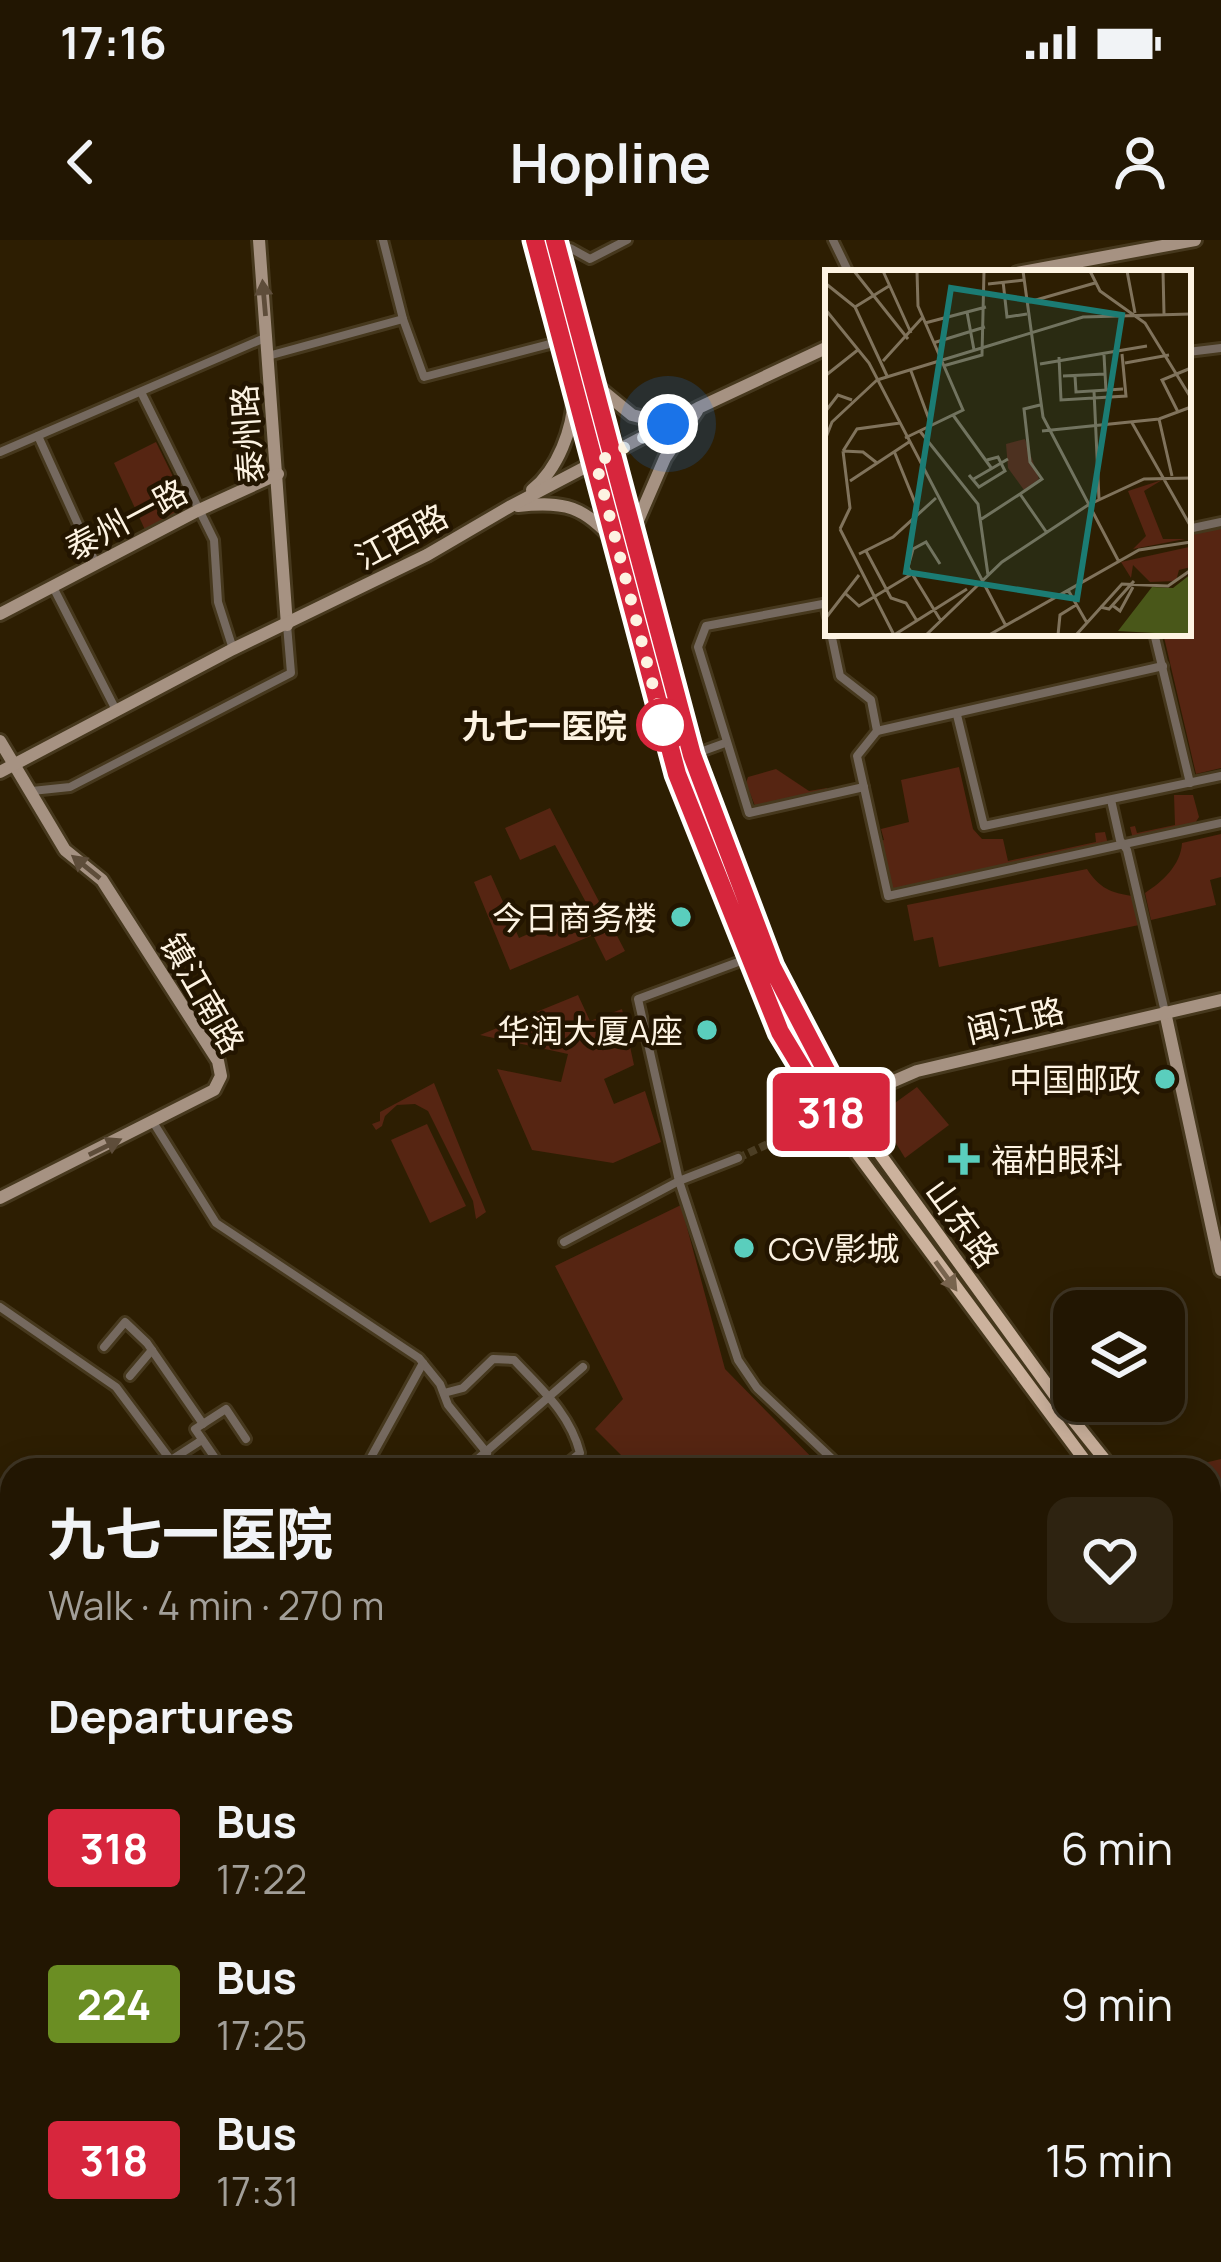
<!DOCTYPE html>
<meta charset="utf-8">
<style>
body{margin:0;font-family:Manrope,"Noto Sans SC",sans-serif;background:#2e2311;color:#f1f3f6;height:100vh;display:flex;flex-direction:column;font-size:45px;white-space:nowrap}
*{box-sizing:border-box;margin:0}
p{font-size:39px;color:#a29f99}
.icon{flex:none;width:66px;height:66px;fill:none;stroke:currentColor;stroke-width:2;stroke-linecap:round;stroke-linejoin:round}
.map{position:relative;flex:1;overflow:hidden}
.sheet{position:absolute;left:0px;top:1218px;width:1221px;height:804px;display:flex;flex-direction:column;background:#221602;border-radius:36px 36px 0 0;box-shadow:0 6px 30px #0003,0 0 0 3px #3f3524}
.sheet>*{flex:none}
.badge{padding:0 24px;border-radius:9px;font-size:42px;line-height:78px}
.buttons{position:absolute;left:1053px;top:1050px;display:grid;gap:24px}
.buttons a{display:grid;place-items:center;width:132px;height:132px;border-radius:24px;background:#221602;box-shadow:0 6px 30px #0003,0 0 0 3px #3f3524;font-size:60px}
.you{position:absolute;width:60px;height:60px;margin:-30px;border:9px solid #fff;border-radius:50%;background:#1a73e8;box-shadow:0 0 0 18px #1a73e833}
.map>.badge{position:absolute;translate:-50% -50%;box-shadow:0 0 0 6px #fff}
h2{padding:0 48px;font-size:45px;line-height:108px}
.round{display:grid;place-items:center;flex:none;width:126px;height:126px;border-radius:24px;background:#2e2311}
.summary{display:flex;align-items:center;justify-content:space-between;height:204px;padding:0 48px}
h1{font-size:57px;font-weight:700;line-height:90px}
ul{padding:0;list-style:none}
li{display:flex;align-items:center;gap:36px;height:156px;padding:0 48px}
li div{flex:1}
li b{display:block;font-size:45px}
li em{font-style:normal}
li .badge{min-width:132px;font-weight:700;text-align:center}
.status{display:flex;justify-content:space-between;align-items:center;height:84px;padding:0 60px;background:#221602;direction:ltr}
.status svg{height:33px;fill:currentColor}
header{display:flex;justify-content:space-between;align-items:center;height:156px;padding:0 48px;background:#221602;font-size:54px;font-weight:700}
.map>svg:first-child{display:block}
</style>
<div class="status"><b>17:16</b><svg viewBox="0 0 49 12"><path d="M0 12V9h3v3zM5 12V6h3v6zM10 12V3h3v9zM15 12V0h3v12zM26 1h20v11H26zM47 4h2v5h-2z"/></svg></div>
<header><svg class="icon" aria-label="back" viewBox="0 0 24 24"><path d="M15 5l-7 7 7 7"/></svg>Hopline<svg class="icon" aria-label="person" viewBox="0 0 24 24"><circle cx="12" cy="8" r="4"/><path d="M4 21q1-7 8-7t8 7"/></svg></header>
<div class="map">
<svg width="1221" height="2022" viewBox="0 0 1221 2022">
<rect width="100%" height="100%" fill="#2d1e02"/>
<g fill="#562512">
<polygon points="156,202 190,271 147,294 114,223"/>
<polygon points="1221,286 1221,528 1196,534 1163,393 1188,393 1188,295"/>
<polygon points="959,527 973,589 982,599 1003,599 1008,621 1096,602 1095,593 1105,592 1108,605 891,652 880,601 884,600 881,589 909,582 901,540"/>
<polygon points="776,529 809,551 827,548 828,554 762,568 755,566 746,543 748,537"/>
<polygon points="1174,555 1193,555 1199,577 1193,586 1133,599 1130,587 1135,586 1137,593 1175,585"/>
<polygon points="550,568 625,711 606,721 593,695 510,730 474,642 491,635 519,698 589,668 555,605 520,620 505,588"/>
<path d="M1221,594V637L1210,640L1216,665L1151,680L1145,653C1162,642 1181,625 1182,603Z"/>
<path d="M1087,629C1099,648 1111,653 1133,656L1139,685L939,727L933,697L914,701L907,665Z"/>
<polygon points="578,755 590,781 622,769 634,825 604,839 614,864 645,851 661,902 613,923 532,910 497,829 561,842 568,814 480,795"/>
<polygon points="434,843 486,972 476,979 473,961 428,871 415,864 397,865 385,876 382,886 376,890 372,884 380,881 380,872"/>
<polygon points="917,847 949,885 905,918 883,882 888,868"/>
<polygon points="427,884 466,966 430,983 391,900"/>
<polygon points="681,965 725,1129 824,1230 636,1230 595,1189 623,1159 555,1026"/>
<polygon points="1221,1219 1221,1316 1209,1318 1209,1230 1175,1230"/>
<polygon points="1105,2010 1168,2010 1177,2022 1089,2022"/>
</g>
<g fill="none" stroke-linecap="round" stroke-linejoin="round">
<polyline stroke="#4c3e24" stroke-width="8" stroke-dasharray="8 4" stroke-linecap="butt" points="738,918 789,894"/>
<defs>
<g id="street">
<polyline points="383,0 403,79 424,137 561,101"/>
<polyline points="833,0 849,33"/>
<polyline points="559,11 570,8 590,19 627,0"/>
<polyline points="1188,112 1221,108"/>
<polyline points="268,116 403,79"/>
<polyline points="141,152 214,300 218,362 233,409"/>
<polyline points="38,196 96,324"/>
<polyline points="0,212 267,97"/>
<polyline points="1188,289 1221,282"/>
<polyline points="53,347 116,470"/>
<polyline points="828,363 706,386 698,407 749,573 864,547"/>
<polyline points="825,364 828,377"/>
<polyline points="831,393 840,436 871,460 877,491 857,516 888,656 1221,583"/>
<polyline points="1154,393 1190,543"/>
<polyline points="957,475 984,586 1221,536"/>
<polyline points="877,491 1163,426"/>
<polyline points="692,515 725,503"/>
<polyline points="32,551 70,547 291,433 287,385"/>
<polyline points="1111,560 1120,600 1127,610 1165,772"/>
<polyline points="749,718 638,759 679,941 738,1120 757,1148 844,1230"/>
<polyline points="153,882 216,983 419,1118 440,1144 448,1165 487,1213"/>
<polyline points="789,894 829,873"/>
<polyline points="564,1002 679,941 738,918"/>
<polyline points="0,1067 116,1147 178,1230"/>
<polyline points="104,1107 125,1082 147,1103 203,1184"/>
<polyline points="130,1136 152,1110"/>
<path d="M444,1153L463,1148L493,1119L514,1120C541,1149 570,1173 580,1213L559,1230"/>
<polyline points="215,1218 195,1189 226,1169 246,1199"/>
<polyline points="171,1220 202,1200"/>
<polyline points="364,1230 423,1123"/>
<polyline points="465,1230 583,1127"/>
<polyline points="0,1556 12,1572"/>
<polyline points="0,1597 12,1581"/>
<polyline points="0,1699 12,1715"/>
<polyline points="0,1902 12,1903"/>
<polyline points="12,1966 12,1987"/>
<polyline points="26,2010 37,2022"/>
<polyline points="202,2010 206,2022"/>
<polyline points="397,2010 405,2022"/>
<polyline points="1177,2010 1185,2022"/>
</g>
<g id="secondary">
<polyline points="259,0 287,385"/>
<polyline points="1017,33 1195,0"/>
<polyline points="593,143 632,175 667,184"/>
<path d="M532,250C558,229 573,189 574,156"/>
<path d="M518,266C565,261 584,266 615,302"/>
<polyline points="633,292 665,218 697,171"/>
<polyline points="0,374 197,271 278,234"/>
<polyline points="0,501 65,610 102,640 218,821 221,836 214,850 0,958"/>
<polyline points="0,532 233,409 427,315 511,266 698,168 828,107"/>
<polyline points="1165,772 1221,1030"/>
<polyline points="829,873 843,863 917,831 1221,760"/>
<polyline points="0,1285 12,1302"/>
<polyline points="0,1304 12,1321"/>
<polyline points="1209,1401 1221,1414"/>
<polyline points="1209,1910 1221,1900"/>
<polyline points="1209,1922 1221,1913"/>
<polyline points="504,2010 513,2022"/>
<polyline points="522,2010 531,2022"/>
<polyline points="1062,2022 1078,2010"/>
<polyline points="1079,2022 1095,2010"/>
</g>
<g id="primary">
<polyline points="535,0 677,534 780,792 836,885 1092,1230"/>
<polyline points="555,0 692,515 772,727 843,863 1069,1175 1113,1230"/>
<polyline points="1209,1325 1221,1322"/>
<polyline points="1209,1348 1221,1362"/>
<polyline points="537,2022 546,2010"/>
<polyline points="560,2022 568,2010"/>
</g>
</defs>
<use href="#street" stroke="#46381d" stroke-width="14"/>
<use href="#secondary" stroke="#46381d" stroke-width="18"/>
<use href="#primary" stroke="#46381d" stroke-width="18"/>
<use href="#street" stroke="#75695f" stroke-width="8"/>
<use href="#secondary" stroke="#a69282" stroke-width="12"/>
<use href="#primary" stroke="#ccb29d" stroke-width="12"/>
</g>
<defs><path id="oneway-solid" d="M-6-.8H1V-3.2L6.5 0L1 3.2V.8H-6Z" transform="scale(3)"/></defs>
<g fill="#5e4d3a">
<use href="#oneway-solid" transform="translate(264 58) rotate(-95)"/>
<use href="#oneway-solid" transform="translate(86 627) rotate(-141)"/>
<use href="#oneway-solid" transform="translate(105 907) rotate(-26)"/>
</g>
<use fill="#78644e" href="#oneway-solid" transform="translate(946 1036) rotate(54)"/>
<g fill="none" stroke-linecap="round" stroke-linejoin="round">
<defs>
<polyline id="line" points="535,0 677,534 780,792 829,873 843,863 772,727 692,515 555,0"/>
</defs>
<use href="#line" stroke="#fff" stroke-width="27"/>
<use href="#line" stroke="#d7263d" stroke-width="18"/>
<polyline stroke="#fdf3e2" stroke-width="12" stroke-dasharray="0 21.6" points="663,485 596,223 668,184"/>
</g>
<circle fill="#fff" stroke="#d7263d" stroke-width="6" cx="663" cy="485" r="24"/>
<g fill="#5acebd" stroke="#231500" stroke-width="4.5">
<circle cx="681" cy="677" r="12"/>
<circle cx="707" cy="790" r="12"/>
<circle cx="1165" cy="839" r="12"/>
<path d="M958 901h12v12h12v12h-12v12h-12v-12h-12v-12h12z"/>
<circle cx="744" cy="1008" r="12"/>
</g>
<g text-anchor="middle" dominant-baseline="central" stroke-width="9" stroke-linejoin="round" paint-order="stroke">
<g font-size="33" fill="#fdf3e2" stroke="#231500">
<text transform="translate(247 194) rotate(-94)">泰州路</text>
<text transform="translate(126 279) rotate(-28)">泰州一路</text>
<text transform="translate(401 296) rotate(-28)">江西路</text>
<text transform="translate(203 753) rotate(60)">镇江南路</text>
<text transform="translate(1015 780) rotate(-13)">闽江路</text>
<text transform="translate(963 983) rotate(54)">山东路</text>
</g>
<g font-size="33" font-weight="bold" fill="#fdf3e2" stroke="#231500" text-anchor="end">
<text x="627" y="485">九七一医院</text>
</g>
<g font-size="33" fill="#fdf3e2" stroke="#231500" text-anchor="end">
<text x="657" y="677">今日商务楼</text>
<text x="683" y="790">华润大厦A座</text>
<text x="1141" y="839">中国邮政</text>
<text x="991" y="919" text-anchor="start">福柏眼科</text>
<text x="768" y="1008" text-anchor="start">CGV影城</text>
</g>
</g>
<g transform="translate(825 30)">
<rect width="366" height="366" fill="#2d1e02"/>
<path d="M200,169L214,209L199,220L183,198L181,174ZM337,210L319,221L338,269H360L308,279L321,266L303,221ZM364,277L366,297L354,300L351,311L325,312L308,295L306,308L296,292Z" fill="#562512"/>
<path d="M366,304V365L293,361L327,317L348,318Z" fill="#495719"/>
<path fill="none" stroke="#80735c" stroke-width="3" d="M29,1L83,69M58,1L86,63M198,1L218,147L294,292M265,1L275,21L320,53L366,128M302,1L310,43M338,1L339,44M178,11L182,47L202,44M0,13L30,37L63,108M163,14L199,10M204,32L270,13M30,37L64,16M0,39L44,93L181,356M142,42L149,80M100,53L161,37M108,73L160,57M279,85L281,121M234,87L236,130L301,126L297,84M58,91L97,48M300,93L344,85M215,94L322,76M118,96L157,85L159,1M86,101L105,152M0,106L34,79M238,106L280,104M250,106L251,122L298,119M52,110L258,47L366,44M269,121L274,229M0,142L13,125L27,130M353,142L337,110L366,98M128,145L167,199M334,149L347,206M306,151L366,257M94,160L153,234L163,305M217,161L334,149L366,137M80,168L138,140L93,36L92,1M0,170L7,152L52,110M18,181L32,159L75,153M18,181L38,182L52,193M69,181L93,240M144,205L154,217L180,201L173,187L162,190M147,210L183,189M25,211L84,172M195,224L217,209L205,192L199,139L215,135M155,250L195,224L222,263M15,259L69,365M15,259L25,238L18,181M41,281L66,328L81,333L92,351M34,284L68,267L111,228M115,294L101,272L88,279L83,297L116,351M243,320L262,353M21,324L34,336L87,304M287,335L295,341L308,317M275,337L284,339L309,311M0,349L34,305M69,365L142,319M101,365L177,292L263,235L319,209L366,208M164,365L314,280L366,272M233,365L235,345L251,335M251,365L297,314L343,316L366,300"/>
<path fill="#1b7c74" fill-opacity="0.15" stroke="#1b7c74" stroke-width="6" d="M126,18L297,45L252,329L81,302Z"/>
<rect width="366" height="366" fill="none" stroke="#fdf3e2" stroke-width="6"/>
</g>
</svg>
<div class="buttons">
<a><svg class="icon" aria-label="layers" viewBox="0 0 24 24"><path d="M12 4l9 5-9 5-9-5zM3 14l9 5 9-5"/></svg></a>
</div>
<div class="you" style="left:668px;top:184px"></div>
<b class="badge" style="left:831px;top:872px;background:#d7263d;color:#fff">318</b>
<section class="sheet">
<div class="summary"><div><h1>九七一医院</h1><p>Walk · 4 min · 270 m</p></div><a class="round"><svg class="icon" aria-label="heart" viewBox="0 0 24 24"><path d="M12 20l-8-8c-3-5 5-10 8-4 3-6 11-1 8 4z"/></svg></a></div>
<h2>Departures</h2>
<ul>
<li><span class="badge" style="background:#d7263d;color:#fff">318</span><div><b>Bus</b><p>17:22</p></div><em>6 min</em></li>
<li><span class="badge" style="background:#6b8e23;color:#fff">224</span><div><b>Bus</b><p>17:25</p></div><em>9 min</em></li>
<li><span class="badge" style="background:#d7263d;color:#fff">318</span><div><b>Bus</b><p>17:31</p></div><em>15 min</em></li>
</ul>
</section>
</div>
